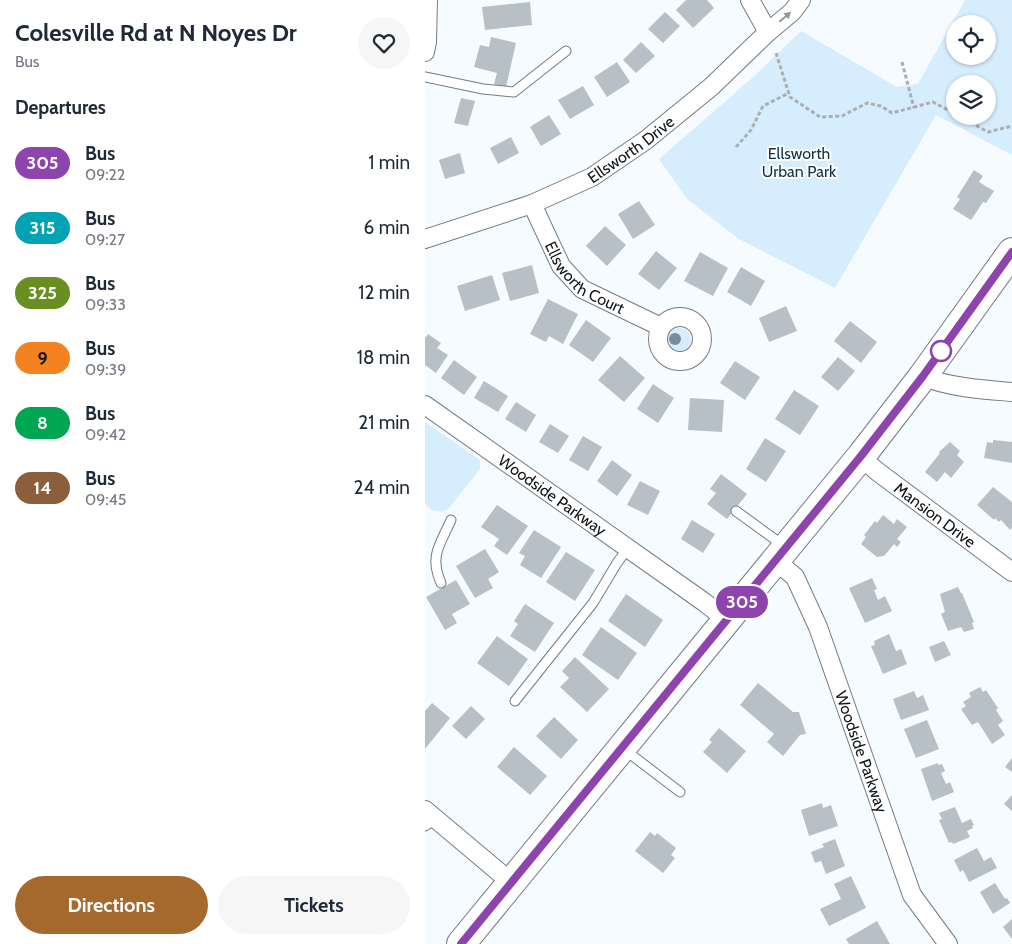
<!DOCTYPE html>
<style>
body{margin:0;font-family:Cabin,sans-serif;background:#f6f6f7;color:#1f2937;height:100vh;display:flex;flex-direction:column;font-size:19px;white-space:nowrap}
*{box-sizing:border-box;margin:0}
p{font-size:16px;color:#747a83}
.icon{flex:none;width:28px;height:28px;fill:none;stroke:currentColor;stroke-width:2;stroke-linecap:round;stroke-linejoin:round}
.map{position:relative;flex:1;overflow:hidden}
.side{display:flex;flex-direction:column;background:#fff;width:425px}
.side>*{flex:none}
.badge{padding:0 10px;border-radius:16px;font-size:18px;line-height:32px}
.tools{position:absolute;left:521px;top:15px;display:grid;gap:10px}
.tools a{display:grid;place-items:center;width:50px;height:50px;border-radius:50%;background:#fff;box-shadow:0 1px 4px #0004;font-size:25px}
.map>.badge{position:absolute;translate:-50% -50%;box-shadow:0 0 0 2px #fff}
h2{padding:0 15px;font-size:19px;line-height:45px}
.round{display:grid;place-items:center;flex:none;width:52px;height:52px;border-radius:26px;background:#f6f6f7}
.head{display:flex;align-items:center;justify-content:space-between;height:85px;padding:0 15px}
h1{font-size:24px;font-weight:700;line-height:38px}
.button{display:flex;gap:10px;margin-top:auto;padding:10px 15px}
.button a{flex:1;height:58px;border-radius:30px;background:#a6692d;color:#fff;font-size:20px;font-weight:700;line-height:58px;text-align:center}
.button a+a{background:#f6f6f7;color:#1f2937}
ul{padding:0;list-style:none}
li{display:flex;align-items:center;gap:15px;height:65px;padding:0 15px}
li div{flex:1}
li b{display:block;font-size:19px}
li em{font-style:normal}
li .badge{min-width:55px;font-weight:700;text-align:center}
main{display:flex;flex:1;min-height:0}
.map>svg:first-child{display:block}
</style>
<main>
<section class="side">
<div class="head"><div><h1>Colesville Rd at N Noyes Dr</h1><p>Bus</p></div><a class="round"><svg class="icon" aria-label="heart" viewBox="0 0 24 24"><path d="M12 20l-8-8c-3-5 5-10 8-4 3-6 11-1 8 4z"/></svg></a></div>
<h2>Departures</h2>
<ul>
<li><span class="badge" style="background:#8e44ad;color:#fff">305</span><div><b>Bus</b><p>09:22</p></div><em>1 min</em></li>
<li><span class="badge" style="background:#00a3b4;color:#fff">315</span><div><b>Bus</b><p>09:27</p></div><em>6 min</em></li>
<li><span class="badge" style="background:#6b8e23;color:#fff">325</span><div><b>Bus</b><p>09:33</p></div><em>12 min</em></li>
<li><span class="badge" style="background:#f58220;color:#111">9</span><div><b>Bus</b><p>09:39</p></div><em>18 min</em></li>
<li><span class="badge" style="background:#00a651;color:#fff">8</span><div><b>Bus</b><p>09:42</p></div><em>21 min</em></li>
<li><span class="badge" style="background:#8b5e3c;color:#fff">14</span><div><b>Bus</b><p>09:45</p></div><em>24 min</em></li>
</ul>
<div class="button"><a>Directions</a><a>Tickets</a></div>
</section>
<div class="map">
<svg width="587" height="944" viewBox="0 0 587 944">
<rect width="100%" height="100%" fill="#f6fbff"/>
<g fill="#d6edfe" fill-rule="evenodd">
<path d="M540,0H587V155L511,115L410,288L314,239L262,199L234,159L326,79L376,31L472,87L493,84ZM530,24H562V56H530ZM530,84H562V116H530Z"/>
<circle cx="254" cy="340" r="12"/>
<polygon points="0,422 55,460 55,469 24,508 17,512 7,510 0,504"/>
</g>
<g fill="#b8c0c7">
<polygon points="261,0 282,0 289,8 268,28 251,10"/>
<polygon points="105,2 107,25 60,30 57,7"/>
<polygon points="240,12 255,26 238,43 223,29"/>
<polygon points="66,37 91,43 81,87 69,84 72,73 49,67 55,45 64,47"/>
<polygon points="216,42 230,56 211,73 198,60"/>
<polygon points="192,62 205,82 182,97 169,77"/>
<polygon points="158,86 169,105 145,119 133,100"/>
<polygon points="36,98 50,101 43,126 29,123"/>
<polygon points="124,115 136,134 116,146 105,127"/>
<polygon points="86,137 94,153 73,164 65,148"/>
<polygon points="35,153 40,173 20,179 14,160"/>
<polygon points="549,170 558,176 554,182 569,191 561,203 558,202 546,220 528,209 535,199 532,197"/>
<polygon points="214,201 230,225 208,239 193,214"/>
<polygon points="180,226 201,245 182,266 161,246"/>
<polygon points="231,251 252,268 234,290 213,274"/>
<polygon points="275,252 303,268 288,296 259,281"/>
<polygon points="107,265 114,293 85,301 77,273"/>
<polygon points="316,267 340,281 326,306 302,292"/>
<polygon points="67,275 75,300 40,311 32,286"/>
<polygon points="123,299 153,314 138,344 124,336 121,342 105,334"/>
<polygon points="361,306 372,331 344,342 334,318"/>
<polygon points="161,320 186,338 168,362 144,345"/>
<polygon points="425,321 452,342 436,363 409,341"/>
<polygon points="3,334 16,343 12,348 23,355 11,373 0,365 0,338"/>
<polygon points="195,356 220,378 199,402 173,380"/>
<polygon points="413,357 430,371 413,391 396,377"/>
<polygon points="29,360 52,377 39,395 16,378"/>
<polygon points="310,361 335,377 320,400 295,383"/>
<polygon points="59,381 83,396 73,412 49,398"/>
<polygon points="228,384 249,398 233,423 212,409"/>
<polygon points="369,390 394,406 375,435 350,419"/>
<polygon points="265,398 299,400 297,432 263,430"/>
<polygon points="91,402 111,415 101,432 80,419"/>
<polygon points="125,424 144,436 133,453 114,442"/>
<polygon points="158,436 177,447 163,471 144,460"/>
<polygon points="340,438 361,451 341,482 321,469"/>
<polygon points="568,440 587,442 587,463 559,458 562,442 568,443"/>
<polygon points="525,442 535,451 532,455 539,462 526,478 520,472 512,482 500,472 515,453 514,452"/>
<polygon points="187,460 207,475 192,496 172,481"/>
<polygon points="296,474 322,494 302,519 282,504 291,493 285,489"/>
<polygon points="215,481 235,491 223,515 202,505"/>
<polygon points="568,487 587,502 587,527 585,530 576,520 574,522 570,518 569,520 552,505"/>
<polygon points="72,505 103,526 82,555 69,546 74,539 56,527"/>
<polygon points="458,515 469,524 472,519 482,527 472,539 476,542 472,547 469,544 459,556 452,557 436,544 441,537 439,535 450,521 452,523"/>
<polygon points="267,520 290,534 278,553 256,539"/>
<polygon points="109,530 136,547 116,578 95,565 100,556 94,553"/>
<polygon points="60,549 74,572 63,579 68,588 50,598 31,566"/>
<polygon points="141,552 170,570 150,601 121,582"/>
<polygon points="447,578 452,589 449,590 453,600 460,596 467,611 440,623 424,588"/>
<polygon points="31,580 45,604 27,614 32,623 20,630 1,597"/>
<polygon points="533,587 536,593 537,593 549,622 547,623 549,629 539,632 536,627 523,631 516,614 520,612 515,594"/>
<polygon points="201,594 238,620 220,647 183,621"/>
<polygon points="100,604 129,623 110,652 85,636 93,624 89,621"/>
<polygon points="176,627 212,653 193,680 157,655"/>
<polygon points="464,634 471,651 476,649 482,664 458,674 446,646 450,645 449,641"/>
<polygon points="72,636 103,659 84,686 52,663"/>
<polygon points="519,641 526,655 510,662 504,647"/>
<polygon points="150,657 184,689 162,712 135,687 144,678 137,671"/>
<polygon points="333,683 368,712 374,712 381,734 375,735 358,756 342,742 349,734 315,705"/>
<polygon points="555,687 558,692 561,690 573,708 571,710 578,721 573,725 580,735 567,744 553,722 547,725 536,709 541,706 538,702 546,697 544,693"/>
<polygon points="489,691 492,698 498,695 504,710 476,720 468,699"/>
<polygon points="7,703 25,718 0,749 0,711"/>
<polygon points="46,706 60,719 41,739 27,726"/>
<polygon points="129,717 153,740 136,759 111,736"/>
<polygon points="502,720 514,749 491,758 479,729"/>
<polygon points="294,728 321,751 302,773 278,752 287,742 284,740"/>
<polygon points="89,747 122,776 105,795 72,767"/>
<polygon points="587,758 587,772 580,767"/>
<polygon points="513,763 513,765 517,764 520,771 516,773 521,784 525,782 529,792 507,801 496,769"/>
<polygon points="587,795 587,811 579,804"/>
<polygon points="397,803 398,808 406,805 413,826 384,836 376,810"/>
<polygon points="530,807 537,823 546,819 549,825 547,826 548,828 542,831 545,837 528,844 527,842 524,843 514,820 517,819 514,813"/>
<polygon points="225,832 230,836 232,833 251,848 246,855 250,858 238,873 210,851"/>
<polygon points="410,839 420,866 401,874 396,861 390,863 386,852 399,847 397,844"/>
<polygon points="552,848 559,861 566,857 572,868 544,882 538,870 535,872 529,860"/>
<polygon points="426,876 441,908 404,926 395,909 416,899 409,884"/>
<polygon points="570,883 580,899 582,898 585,903 568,914 555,892"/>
<polygon points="587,919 587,939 578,927"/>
<polygon points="452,921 465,944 424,944 421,939"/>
</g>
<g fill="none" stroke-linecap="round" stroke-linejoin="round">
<defs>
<g id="lane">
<polyline points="0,77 58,89 89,92 141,51"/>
<polyline points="311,511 359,546"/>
<path d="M16,583C4,556 15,545 26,520"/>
<polyline points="90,701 168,603 192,563 203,548"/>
<polyline points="200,750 255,792"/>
<polyline points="0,826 10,819"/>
</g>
<g id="street">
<polyline points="325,0 343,32"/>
<polyline points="0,52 2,42 3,0"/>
<path id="s1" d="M107,204L136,266L157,289L236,327"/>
<path id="s2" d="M0,239L107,204L167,177L221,140L286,87L343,32L367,12L376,0"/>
<circle cx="255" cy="339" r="22"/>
<path d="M498,376C520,387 561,390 587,392"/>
<path id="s3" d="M0,405L279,602L303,621"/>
<path id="s4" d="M437,455L441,462L453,472L587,572"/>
<path id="s5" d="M351,561L370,577L393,627L487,895L523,944"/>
<polyline points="0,810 87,883"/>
</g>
<polyline id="highway" points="36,944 437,455 498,376 587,252"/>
</defs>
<use href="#lane" stroke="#747c82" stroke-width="11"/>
<use href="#street" stroke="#747c82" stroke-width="20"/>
<use href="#highway" stroke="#747c82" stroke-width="30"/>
<g stroke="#abafb2" stroke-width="3" stroke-dasharray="4 2.5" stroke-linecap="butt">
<polyline points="351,53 365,97 395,117 417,116 442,103 456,106 467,113 508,102 530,114"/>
<polyline points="477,62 489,108"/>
<polyline points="534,116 563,132 587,126"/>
<polyline points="311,147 326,130 338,106 364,93"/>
</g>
<use href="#lane" stroke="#fff" stroke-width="9"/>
<use href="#street" stroke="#fff" stroke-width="18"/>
<use href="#highway" stroke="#fff" stroke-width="28"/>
</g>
<circle fill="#788c9a" cx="250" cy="339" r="6"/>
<defs><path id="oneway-solid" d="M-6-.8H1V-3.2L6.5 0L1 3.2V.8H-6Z" transform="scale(1.25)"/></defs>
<use fill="#959697" href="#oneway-solid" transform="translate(360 17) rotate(-40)"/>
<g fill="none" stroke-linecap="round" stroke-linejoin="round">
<defs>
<polyline id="line" points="36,944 436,456 498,376 587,252"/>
</defs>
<use href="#line" stroke="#fff" stroke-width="11"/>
<use href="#line" stroke="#8e44ad" stroke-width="8"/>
</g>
<circle fill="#fff" stroke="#8e44ad" stroke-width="2.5" cx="516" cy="351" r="10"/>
<g text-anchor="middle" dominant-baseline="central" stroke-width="4" stroke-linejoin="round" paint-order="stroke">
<g font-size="16" fill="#131618" stroke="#fff">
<text stroke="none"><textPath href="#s2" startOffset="226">Ellsworth Drive</textPath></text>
<text stroke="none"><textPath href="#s1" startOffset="94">Ellsworth Court</textPath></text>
<text stroke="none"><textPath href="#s3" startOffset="156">Woodside Parkway</textPath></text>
<text stroke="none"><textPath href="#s4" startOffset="95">Mansion Drive</textPath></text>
<text stroke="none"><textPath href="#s5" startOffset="212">Woodside Parkway</textPath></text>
</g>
<g font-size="16" fill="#113248" stroke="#fff">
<text x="374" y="153">Ellsworth<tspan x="374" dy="18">Urban Park</tspan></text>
</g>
</g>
</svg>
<div class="tools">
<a><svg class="icon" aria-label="locate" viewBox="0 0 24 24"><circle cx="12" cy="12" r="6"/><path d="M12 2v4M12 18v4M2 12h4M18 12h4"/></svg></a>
<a><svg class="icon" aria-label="layers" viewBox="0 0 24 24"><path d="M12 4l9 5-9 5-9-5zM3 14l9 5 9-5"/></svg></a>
</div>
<b class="badge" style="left:317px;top:602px;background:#8e44ad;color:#fff">305</b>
</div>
</main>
